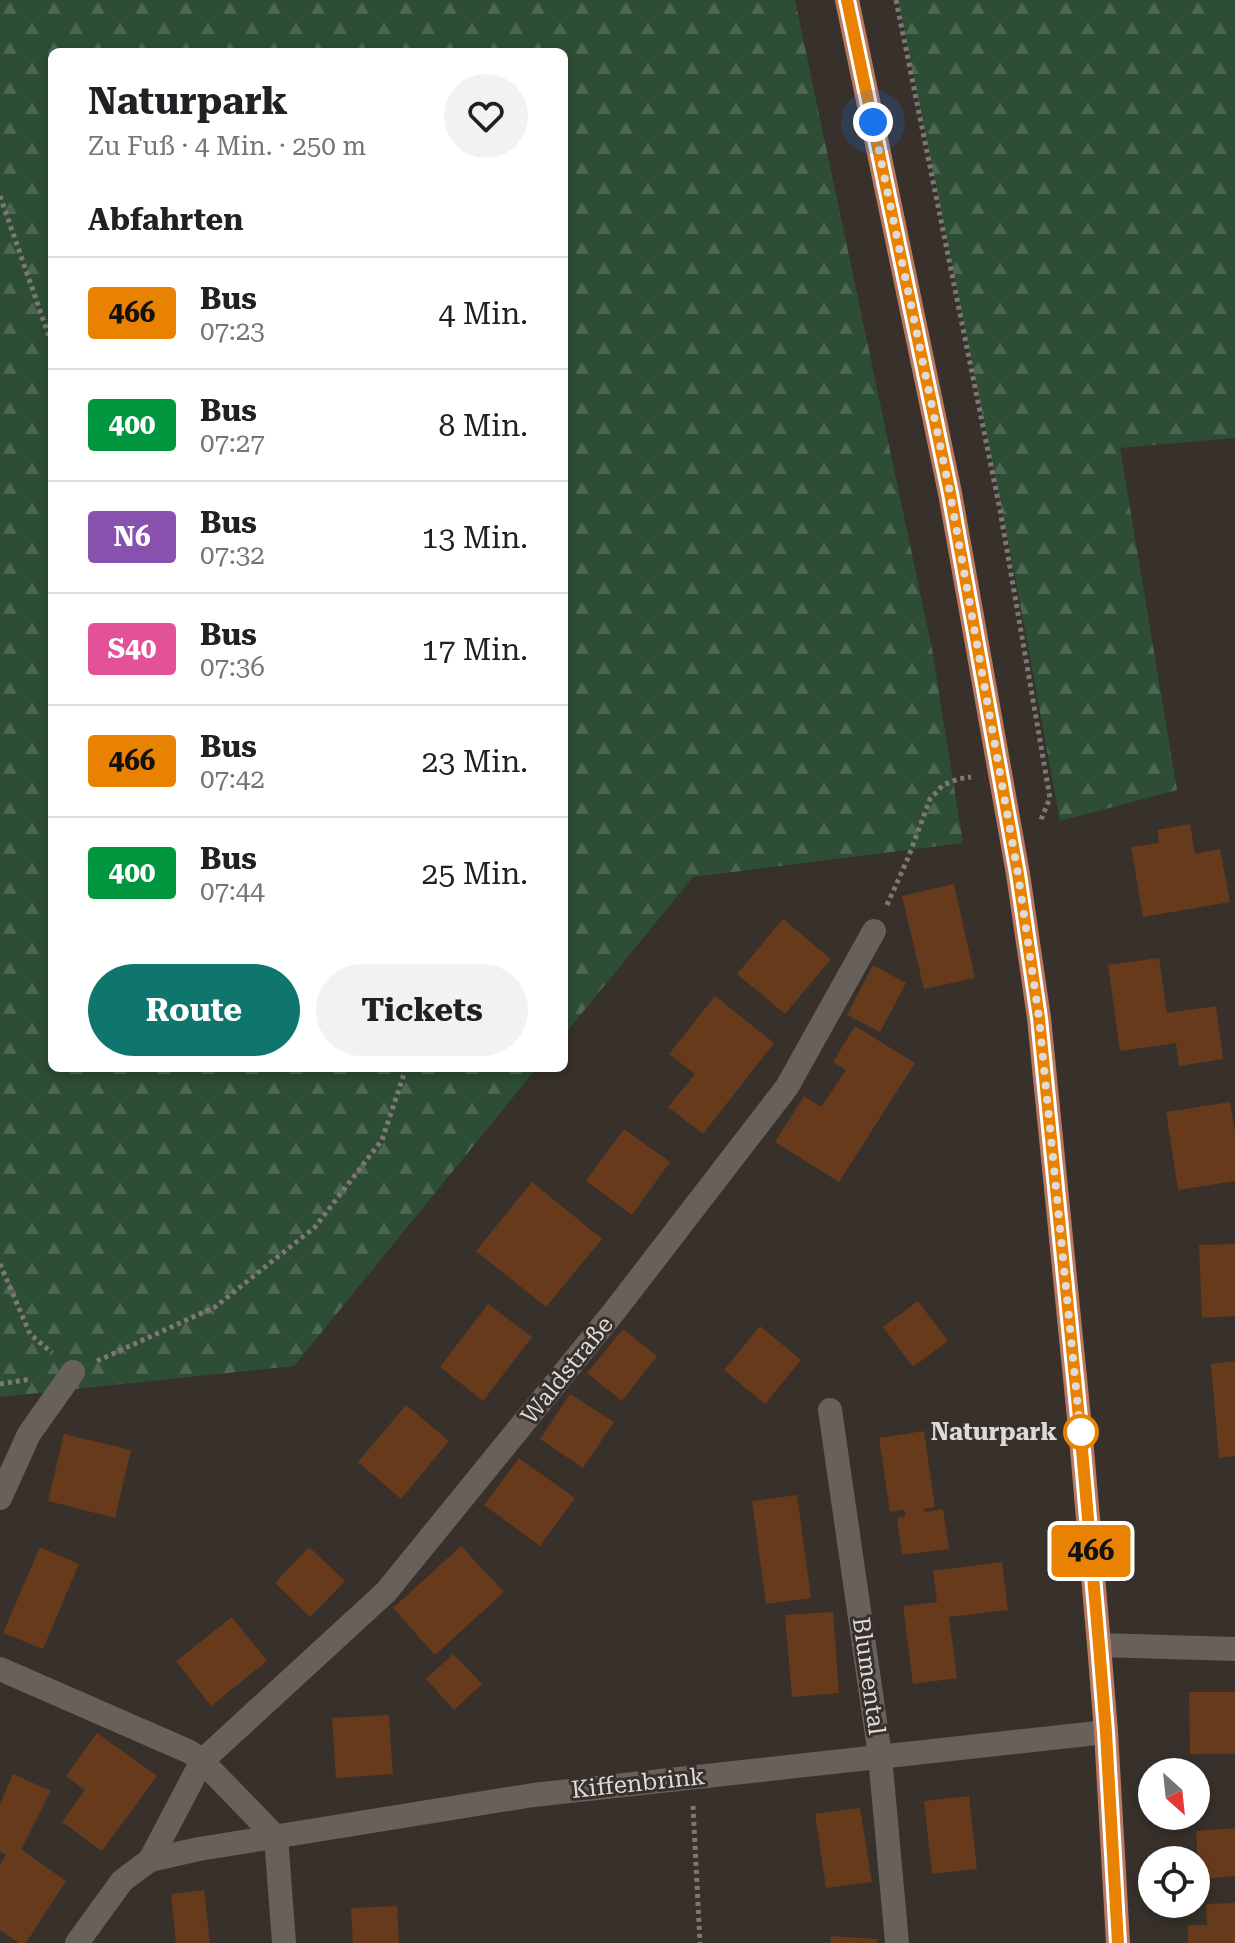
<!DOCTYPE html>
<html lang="de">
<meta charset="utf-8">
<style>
body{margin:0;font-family:"Roboto Serif",serif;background:#f2f2f2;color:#202124;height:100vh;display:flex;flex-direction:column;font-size:30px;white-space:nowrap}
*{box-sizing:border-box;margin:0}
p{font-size:26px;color:#757577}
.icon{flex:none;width:44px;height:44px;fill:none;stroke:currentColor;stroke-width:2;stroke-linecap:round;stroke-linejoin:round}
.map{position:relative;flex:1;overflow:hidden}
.details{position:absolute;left:48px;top:48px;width:520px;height:1024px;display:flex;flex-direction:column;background:#fff;border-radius:12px;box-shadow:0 4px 12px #0003}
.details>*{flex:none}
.badge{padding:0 16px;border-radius:6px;font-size:28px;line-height:52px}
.needle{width:52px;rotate:153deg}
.controls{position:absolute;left:1138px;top:1758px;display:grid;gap:16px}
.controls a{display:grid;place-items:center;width:72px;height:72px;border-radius:50%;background:#fff;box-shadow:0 4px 12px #0003;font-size:40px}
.you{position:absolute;width:40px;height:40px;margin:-20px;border:6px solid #fff;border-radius:50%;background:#1a73e8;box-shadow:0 0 0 12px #1a73e833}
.map>.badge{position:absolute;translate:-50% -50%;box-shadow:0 0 0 4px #fff}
h2{padding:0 40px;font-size:30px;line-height:72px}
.round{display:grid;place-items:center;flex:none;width:84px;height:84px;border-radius:42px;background:#f2f2f2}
.head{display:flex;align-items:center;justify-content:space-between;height:136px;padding:0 40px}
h1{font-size:38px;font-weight:700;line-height:60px}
.primary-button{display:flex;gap:16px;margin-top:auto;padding:16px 40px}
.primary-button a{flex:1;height:92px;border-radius:48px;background:#0f766e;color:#fff;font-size:32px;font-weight:700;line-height:92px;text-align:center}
.primary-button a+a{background:#f2f2f2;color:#202124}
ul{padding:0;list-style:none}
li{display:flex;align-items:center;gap:24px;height:112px;padding:0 40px;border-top:2px solid #e0e0e0}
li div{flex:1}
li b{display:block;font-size:30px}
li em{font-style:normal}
li .badge{min-width:88px;font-weight:700;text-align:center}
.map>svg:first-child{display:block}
</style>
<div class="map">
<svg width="1235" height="1943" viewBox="0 0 1235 1943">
<defs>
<pattern id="forest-firs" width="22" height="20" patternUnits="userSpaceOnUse" patternTransform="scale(2)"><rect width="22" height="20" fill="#2d4d34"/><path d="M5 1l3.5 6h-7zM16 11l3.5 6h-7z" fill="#4b6651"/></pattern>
</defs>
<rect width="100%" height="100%" fill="#37302b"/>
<g fill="url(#forest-firs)">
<polygon points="0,0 795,0 932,649 963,843 693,877 564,1035 564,52 52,52 52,1068 537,1068 294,1366 0,1397"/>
<polygon points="898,0 1235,0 1235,438 1120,448 1177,790 1060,821 1014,571"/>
</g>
<g fill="#673a1c">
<polygon points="1190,824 1195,854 1220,849 1230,902 1143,917 1131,847 1159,843 1157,830"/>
<polygon points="954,884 975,978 924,989 902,896"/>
<polygon points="783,919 831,959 785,1014 737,974"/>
<polygon points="1159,958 1167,1013 1216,1006 1223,1059 1179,1066 1176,1043 1120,1051 1108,965"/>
<polygon points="873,965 906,983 880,1032 847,1015"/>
<polygon points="715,996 774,1043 703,1134 668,1107 695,1074 669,1054"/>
<polygon points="855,1026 915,1063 839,1182 775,1142 804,1096 821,1107 846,1070 833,1062"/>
<polygon points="1230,1102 1235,1132 1235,1181 1178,1190 1166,1112"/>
<polygon points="624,1129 670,1162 632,1215 586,1181"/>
<polygon points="532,1182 602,1239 546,1307 476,1251"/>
<polygon points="1235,1244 1235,1316 1202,1318 1199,1245"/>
<polygon points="918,1301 948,1341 913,1367 883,1327"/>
<polygon points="488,1304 532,1337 483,1401 440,1367"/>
<polygon points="760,1326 801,1360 765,1404 724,1370"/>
<polygon points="623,1329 657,1356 622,1401 587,1373"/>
<polygon points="1235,1361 1235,1456 1219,1458 1211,1364"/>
<polygon points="570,1394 614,1422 583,1468 540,1439"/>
<polygon points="406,1405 449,1441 401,1499 358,1462"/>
<polygon points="924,1431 935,1507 924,1509 924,1512 943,1509 949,1549 902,1555 897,1518 906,1516 904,1510 890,1512 879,1438"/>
<polygon points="64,1434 131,1450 115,1518 48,1501"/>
<polygon points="519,1458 575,1498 540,1546 484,1505"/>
<polygon points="797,1495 811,1598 766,1604 752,1501"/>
<polygon points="461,1546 504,1592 435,1655 393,1608"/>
<polygon points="40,1547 79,1564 43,1649 3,1633"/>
<polygon points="309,1547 345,1581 310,1617 275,1583"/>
<polygon points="1002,1562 1008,1610 949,1617 957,1678 913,1684 903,1606 937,1602 933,1571"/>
<polygon points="833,1612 839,1693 792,1697 785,1615"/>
<polygon points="232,1617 267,1661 211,1706 176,1661"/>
<polygon points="453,1654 482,1684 454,1710 426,1679"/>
<polygon points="1189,1692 1235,1692 1235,1754 1190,1754"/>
<polygon points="389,1715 393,1774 336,1778 332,1718"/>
<polygon points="97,1733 157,1776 102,1851 62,1822 85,1790 66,1776"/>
<polygon points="13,1774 51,1791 21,1849 66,1881 26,1943 19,1943 0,1930 0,1865 6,1855 0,1851 0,1804"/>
<polygon points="969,1796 977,1869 932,1874 924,1801"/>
<polygon points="860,1808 872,1882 826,1888 815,1814"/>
<polygon points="1235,1828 1235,1876 1199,1879 1196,1831"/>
<polygon points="204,1890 210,1943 176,1943 171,1894"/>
<polygon points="1235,1903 1235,1943 1188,1943 1188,1925 1207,1925 1206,1904"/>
<polygon points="397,1906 399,1943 353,1943 351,1908"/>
<polygon points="831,1936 877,1939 877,1943 830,1943"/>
</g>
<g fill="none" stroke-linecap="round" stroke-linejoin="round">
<g stroke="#7e7874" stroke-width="5" stroke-dasharray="4 4" stroke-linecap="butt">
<polyline points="896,0 1000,510 1050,798 1040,822"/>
<polyline points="0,196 52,345"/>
<polyline points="887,905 908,858 930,799 943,785 958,779 971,777"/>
<polyline points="0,1264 30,1334 52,1353"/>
<polyline points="97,1361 215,1307 315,1227 382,1140 406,1068"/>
<polyline points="0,1384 31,1379"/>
<polyline points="693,1806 700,1943"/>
</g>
<g stroke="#68605b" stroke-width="24">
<polyline points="830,1410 880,1756 897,1943"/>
<polyline points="0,1498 29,1434 73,1372"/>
<polyline points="1099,1645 1235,1649"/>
<polyline points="0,1669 190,1752 202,1761 276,1837"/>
<polyline points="276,1837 284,1943"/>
<polyline points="150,1860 202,1761 386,1592 613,1313 787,1087 874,931"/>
<polyline points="77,1943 122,1881 150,1860 199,1849 533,1795 1106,1732"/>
</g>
<polyline stroke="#ba795c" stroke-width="24" points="847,0 950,493 1018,874 1039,1018 1081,1438 1099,1645 1106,1732 1118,1943"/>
</g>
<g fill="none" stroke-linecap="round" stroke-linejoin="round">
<defs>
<polyline id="line" points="847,0 950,493 1018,874 1039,1018 1081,1438 1099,1645 1106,1732 1118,1943"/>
</defs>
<use href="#line" stroke="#fff" stroke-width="18"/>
<use href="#line" stroke="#e88200" stroke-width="12"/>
<polyline stroke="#dfdad7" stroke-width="8" stroke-dasharray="0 14.4" points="873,122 950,493 1018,874 1039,1018 1081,1438 1081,1432"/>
</g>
<circle fill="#fff" stroke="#e88200" stroke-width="4" cx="1081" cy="1432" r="16"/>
<g text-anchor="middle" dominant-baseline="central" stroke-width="6" stroke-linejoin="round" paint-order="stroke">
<g font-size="24" fill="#dfdad7" stroke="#37302b">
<text transform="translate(567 1370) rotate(-51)">Waldstraße</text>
<text transform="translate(869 1676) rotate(82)">Blumental</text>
<text transform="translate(638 1783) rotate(-6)">Kiffenbrink</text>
</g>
<g font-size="24" font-weight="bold" fill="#dfdad7" stroke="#37302b" text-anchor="end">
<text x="1057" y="1432">Naturpark</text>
</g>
</g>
</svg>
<div class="controls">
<a><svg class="needle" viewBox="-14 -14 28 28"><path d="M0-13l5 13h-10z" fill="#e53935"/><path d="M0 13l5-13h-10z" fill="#757577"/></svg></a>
<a><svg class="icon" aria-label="locate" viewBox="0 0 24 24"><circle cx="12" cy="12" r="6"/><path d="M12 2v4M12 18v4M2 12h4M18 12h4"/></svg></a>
</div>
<div class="you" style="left:873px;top:122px"></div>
<b class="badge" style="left:1091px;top:1551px;background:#e88200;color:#111">466</b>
<section class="details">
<div class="head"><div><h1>Naturpark</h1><p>Zu Fuß · 4 Min. · 250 m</p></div><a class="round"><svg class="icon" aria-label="heart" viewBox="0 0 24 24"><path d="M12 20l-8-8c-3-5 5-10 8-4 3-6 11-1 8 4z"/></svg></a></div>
<h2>Abfahrten</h2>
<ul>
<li><span class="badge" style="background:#e88200;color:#111">466</span><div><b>Bus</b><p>07:23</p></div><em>4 Min.</em></li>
<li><span class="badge" style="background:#00963e;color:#fff">400</span><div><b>Bus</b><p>07:27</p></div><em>8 Min.</em></li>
<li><span class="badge" style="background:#8951ae;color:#fff">N6</span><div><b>Bus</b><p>07:32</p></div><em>13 Min.</em></li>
<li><span class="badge" style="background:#e35197;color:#fff">S40</span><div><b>Bus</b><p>07:36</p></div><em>17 Min.</em></li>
<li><span class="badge" style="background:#e88200;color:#111">466</span><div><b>Bus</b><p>07:42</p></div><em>23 Min.</em></li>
<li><span class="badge" style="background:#00963e;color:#fff">400</span><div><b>Bus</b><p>07:44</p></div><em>25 Min.</em></li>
</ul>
<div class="primary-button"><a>Route</a><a>Tickets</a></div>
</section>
</div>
